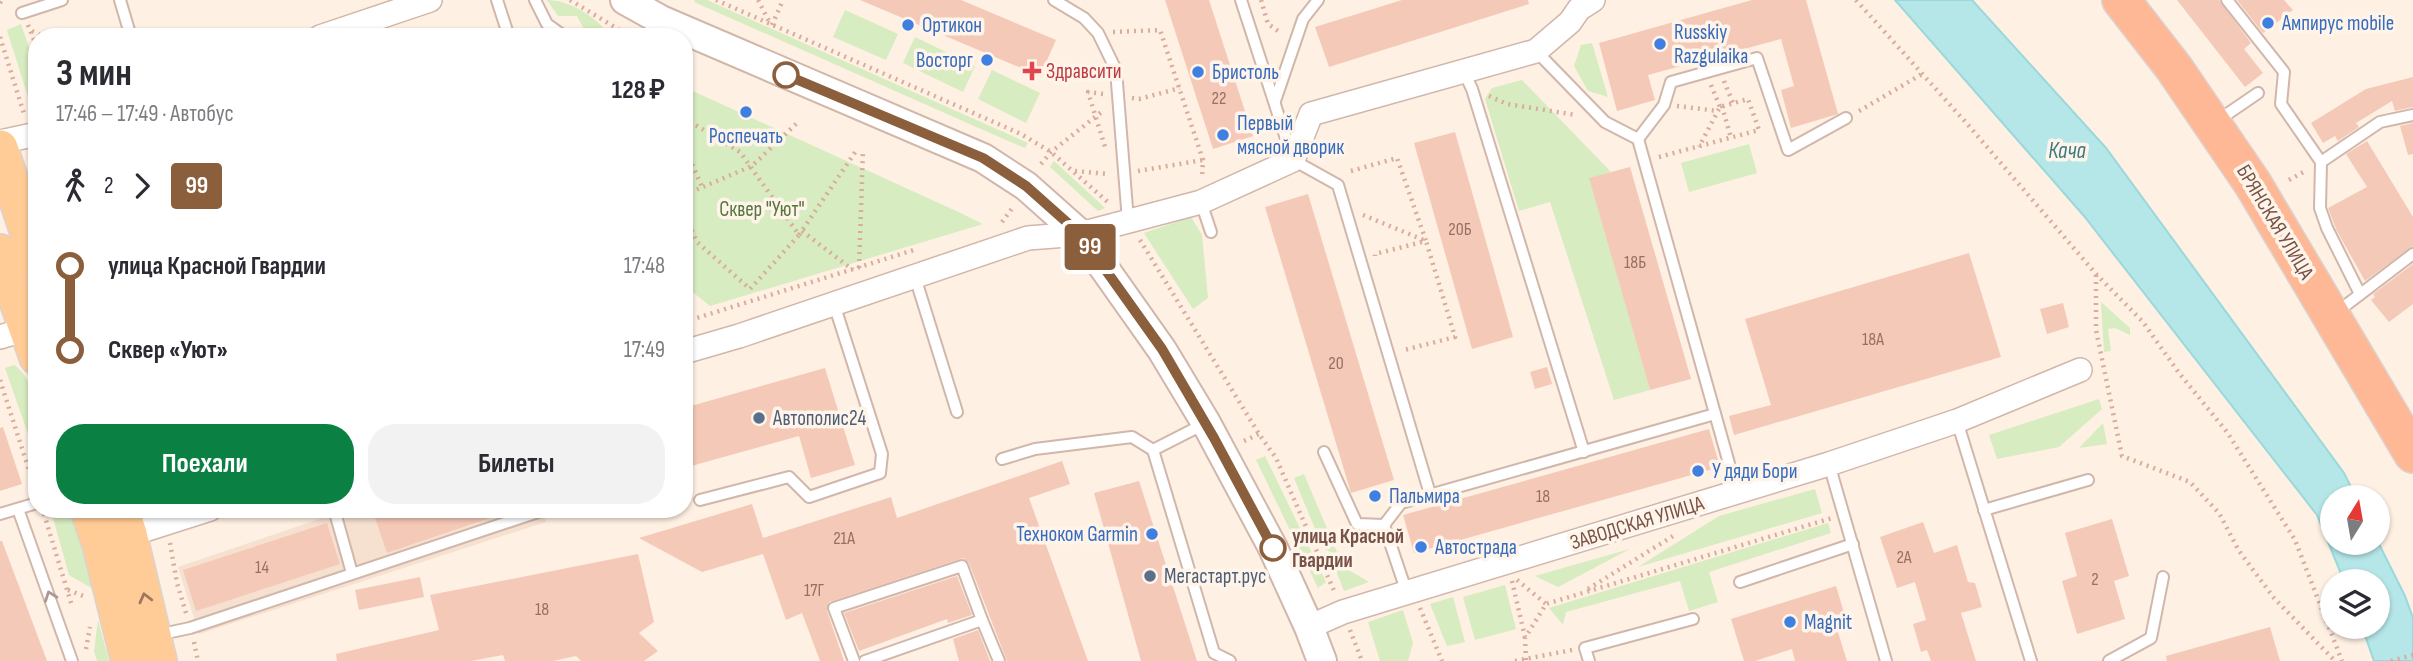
<!DOCTYPE html>
<html lang="ru">
<meta charset="utf-8">
<style>
body{margin:0;font-family:"Sofia Sans Condensed",sans-serif;background:#f2f2f3;color:#2b2b33;height:100vh;display:flex;flex-direction:column;font-size:26px;white-space:nowrap}
*{box-sizing:border-box;margin:0}
p{font-size:23px;color:#7c7c81}
.icon{flex:none;width:38px;height:38px;fill:none;stroke:currentColor;stroke-width:2;stroke-linecap:round;stroke-linejoin:round}
.map{position:relative;flex:1;overflow:hidden}
.details{position:absolute;left:28px;top:28px;width:665px;height:490px;display:flex;flex-direction:column;background:#fff;border-radius:28px;box-shadow:0 2px 5px #0004}
.details>*{flex:none}
.badge{padding:0 14px;border-radius:5px;font-size:24px;line-height:46px}
.needle{width:46px;rotate:11deg}
.buttons{position:absolute;left:2320px;top:485px;display:grid;gap:14px}
.buttons a{display:grid;place-items:center;width:70px;height:70px;border-radius:50%;background:#fff;box-shadow:0 2px 5px #0004;font-size:35px}
.map>.badge{position:absolute;translate:-50% -50%;box-shadow:0 0 0 4px #fff}
.legs{display:flex;align-items:center;gap:10px;height:77px;padding:0 28px;font-size:23px}
.legs p{margin-inline-start:auto}
.head{display:flex;align-items:center;justify-content:space-between;height:119px;padding:0 28px}
h1{font-size:38px;font-weight:700;line-height:52px}
.button{display:flex;gap:14px;margin-top:auto;padding:14px 28px}
.button a{flex:1;height:80px;border-radius:28px;background:#0b8043;color:#fff;font-size:28px;font-weight:700;line-height:80px;text-align:center}
.button a+a{background:#f2f2f3;color:#2b2b33}
ul{padding:0 28px;list-style:none}
li{display:flex;align-items:center;gap:24px;height:84px;font-size:26px}
li i{display:grid;place-items:center;width:10px;height:100%;margin:0 9px;background:currentColor}
li i::after{content:'';width:18px;height:18px;margin:-9px;border:5px solid;border-radius:50%;background:#fff}
li p{margin-inline-start:auto}
li:first-child i{background:linear-gradient(#0000 50%,currentColor 0)}
li:last-child i{background:linear-gradient(currentColor 50%,#0000 0)}
.map>svg:first-child{display:block}
</style>
<div class="map">
<svg width="2413" height="661" viewBox="0 0 2413 661">
<rect width="100%" height="100%" fill="#fef0e2"/>
<polygon fill="#f6e0d0" points="349,509 541,509 546,522 199,634 178,567"/>
<g fill="#d7ecc0">
<path d="M547,0C568,0 596,16 608,34L588,37L577,16H558Z"/>
<polygon points="695,0 707,0 1028,143 1025,148 999,137 694,2"/>
<polygon points="845,10 898,34 886,60 833,37"/>
<polygon points="21,24 37,71 37,94 28,97 7,30"/>
<polygon points="915,37 975,66 963,92 903,63"/>
<polygon points="1592,43 1608,97 1588,91 1574,66 1581,45"/>
<polygon points="992,70 1040,93 1026,123 978,99"/>
<polygon points="1522,80 1611,172 1590,179 1650,390 1614,400 1550,202 1519,211 1485,99 1492,88"/>
<polygon points="684,87 954,210 983,224 710,306 685,286 684,282"/>
<polygon points="1749,144 1757,173 1689,192 1681,163"/>
<polygon points="1054,161 1105,208 1098,211 1050,167"/>
<polygon points="1191,217 1202,235 1208,298 1193,309 1144,233"/>
<polygon points="2101,302 2130,328 2130,335 2115,328 2108,329 2111,351 2104,352"/>
<path d="M14,365C40,381 37,433 37,460L5,368Z"/>
<polygon points="2099,399 2102,409 2059,447 1997,459 1989,435"/>
<polygon points="2103,423 2107,444 2079,448"/>
<polygon points="1265,456 1326,582 1318,588 1256,460"/>
<polygon points="1304,474 1339,557 1323,548 1294,478"/>
<polygon points="1815,489 1822,513 1638,567 1719,516"/>
<polygon points="64,510 74,517 93,589 69,575 51,511"/>
<polygon points="1828,523 1831,533 1709,572 1718,602 1689,611 1680,581 1566,612 1563,625 1549,608"/>
<polygon points="1630,549 1558,587 1535,576"/>
<polygon points="1332,560 1369,582 1344,591"/>
<polygon points="1505,585 1516,629 1475,640 1463,597"/>
<polygon points="1453,597 1465,642 1447,646 1430,604"/>
<polygon points="1403,610 1413,643 1408,661 1380,661 1368,622"/>
<polygon points="98,620 109,661 97,661 94,651"/>
</g>
<polygon fill="#b5e7e8" stroke="#9bd8db" stroke-width="2" points="1895,0 1972,0 2106,148 2344,473 2356,497 2333,497 2333,542 2378,542 2405,596 2413,618 2413,661 2374,661 2362,627 2378,626 2378,581 2344,581 2317,515 2084,216"/>
<g fill="#f5c9b8">
<polygon points="860,0 961,0 1056,40 1040,76"/>
<polygon points="1165,0 1209,0 1253,136 1213,149"/>
<polygon points="1402,0 1528,0 1529,4 1329,67 1315,27"/>
<polygon points="1752,0 1806,0 1838,114 1791,128 1781,90 1794,86 1781,39 1648,75 1655,100 1617,111 1599,43"/>
<polygon points="2177,0 2219,0 2251,43 2244,49 2263,73 2245,87"/>
<polygon points="2237,0 2284,0 2293,10 2263,33"/>
<polygon points="2413,77 2413,107 2395,111 2392,101 2356,123 2359,127 2338,141 2335,136 2323,143 2311,123 2366,89"/>
<polygon points="2413,123 2413,154 2408,155 2400,126"/>
<polygon points="1455,132 1513,337 1472,349 1414,143"/>
<polygon points="2367,141 2413,217 2413,246 2365,281 2337,231 2328,208 2367,187 2346,154"/>
<polygon points="1630,167 1691,379 1650,390 1589,178"/>
<polygon points="1308,194 1394,480 1351,493 1265,207"/>
<polygon points="1969,253 2001,357 1734,435 1729,416 1771,405 1745,319"/>
<polygon points="2413,264 2413,304 2389,322 2371,300 2375,297 2373,294"/>
<polygon points="2063,303 2069,327 2047,334 2040,309"/>
<polygon points="1547,367 1552,384 1535,389 1530,372"/>
<polygon points="825,368 855,465 811,478 799,436 684,468 684,408"/>
<polygon points="3,427 22,484 0,491 0,428"/>
<polygon points="1709,429 1720,467 1414,553 1403,515"/>
<polygon points="1062,461 1070,484 1029,498 1088,661 1007,661 969,563 963,558 829,602 827,611 844,661 820,661 802,613 786,620 763,554 702,572 639,538 752,504 763,538 891,497 897,518"/>
<polygon points="1139,481 1197,661 1141,661 1094,493"/>
<polygon points="372,509 507,509 507,512 387,553"/>
<polygon points="2112,519 2129,576 2114,581 2125,619 2077,634 2062,581 2077,576 2065,533"/>
<polygon points="1923,522 1934,553 1957,545 1968,582 1975,583 1982,607 1961,613 1976,661 1931,661 1927,650 1921,652 1913,624 1926,620 1915,582 1897,588 1880,537"/>
<polygon points="327,523 340,564 196,611 183,570"/>
<polygon points="0,541 2,541 47,661 0,661"/>
<polygon points="638,554 654,622 639,633 658,651 644,661 581,661 576,656 553,661 505,661 503,655 471,661 337,661 336,654 439,630 430,595"/>
<polygon points="957,576 972,615 948,623 947,619 859,651 844,613"/>
<polygon points="420,577 424,597 359,610 355,590"/>
<polygon points="1836,586 1848,626 1837,629 1847,661 1795,661 1792,649 1755,661 1744,661 1731,619"/>
<polygon points="2270,627 2280,661 2167,661 2166,656"/>
<polygon points="978,630 990,661 959,661 953,639"/>
</g>
<g fill="none" stroke-linecap="round" stroke-linejoin="round">
<defs>
<g id="service">
<polyline points="120,0 131,37"/>
<polyline points="497,0 509,37"/>
<polyline points="535,0 547,24 565,37"/>
<polyline points="1054,0 1084,18 1098,33 1116,70 1128,221"/>
<polyline points="1241,0 1293,160 1338,185 1430,494"/>
<polyline points="2227,0 2284,72 2281,104 2321,162 2320,208 2327,228 2360,294"/>
<polyline points="22,13 62,0"/>
<polyline points="1536,51 1605,122 1638,139 1737,492"/>
<polyline points="1463,70 1472,89 1584,452"/>
<polyline points="1275,101 1303,19 1318,0"/>
<polyline points="2217,121 2258,93"/>
<polyline points="1638,139 1664,105 1671,82 1757,58 1788,150 1846,118"/>
<polyline points="2321,162 2380,122 2413,115"/>
<polyline points="1201,202 1211,232"/>
<polyline points="915,277 957,412"/>
<polyline points="2337,312 2413,254"/>
<polyline points="1957,421 2031,661"/>
<polyline points="1153,450 1214,653 1230,661"/>
<polyline points="1324,452 1357,524 1384,525"/>
<polyline points="1002,459 1035,449 1132,437 1153,450 1206,423"/>
<polyline points="1829,464 1886,661"/>
<polyline points="700,500 789,477 809,497 880,473 882,454 834,304"/>
<polyline points="18,509 72,661"/>
<polyline points="334,509 352,573"/>
<polyline points="1984,510 2088,480"/>
<polyline points="0,514 37,503"/>
<polyline points="1384,525 1401,503 1715,414"/>
<polyline points="1384,525 1407,593"/>
<polyline points="1740,582 1853,544"/>
<polyline points="982,620 999,661"/>
<polyline points="157,635 190,628 547,509"/>
<polyline points="854,661 834,608 962,566 982,620 865,661"/>
<polyline points="1589,661 1585,648 1693,619"/>
<polyline points="2109,661 2151,638 2163,577"/>
</g>
<g id="minor">
<polyline points="320,37 430,0"/>
<polyline points="0,142 37,134"/>
<polyline points="0,337 27,329"/>
<polyline points="684,352 739,336 1028,238 1080,234 1201,202 1293,160 1311,114 1536,51 1570,22 1579,9 1593,0"/>
<polyline points="116,539 210,509"/>
<polyline points="1309,627 1343,612 1829,464 1957,421 2080,370"/>
</g>
<polyline id="tertiary" points="625,0 661,20 983,158 1026,186 1080,234 1162,350 1206,423 1273,548 1309,627 1322,661"/>
<g id="primary">
<polyline points="0,148 37,260"/>
<polyline points="0,252 37,357"/>
<polyline points="88,509 100,544 129,661"/>
<polyline points="121,509 129,534 159,661"/>
</g>
<polyline id="trunk" points="2121,0 2174,68 2253,184 2413,454"/>
</defs>
<use href="#service" stroke="#d1b7ab" stroke-width="14"/>
<use href="#minor" stroke="#d1b7ab" stroke-width="26"/>
<use href="#tertiary" stroke="#d1b7ab" stroke-width="32"/>
<use href="#primary" stroke="#dcd2cf" stroke-width="38"/>
<use href="#trunk" stroke="#dcd2cf" stroke-width="40"/>
<g stroke="#d9ac9b" stroke-width="4.5" stroke-dasharray="2 5" stroke-linecap="butt">
<polyline points="570,0 631,37"/>
<polyline points="716,0 1021,134 1051,152 1110,204"/>
<polyline points="758,0 771,25"/>
<polyline points="1261,0 1268,24 1281,33"/>
<polyline points="1856,0 1969,126 2096,274 2143,322 2179,373 2227,432 2295,540 2342,661"/>
<polyline points="0,3 2,0"/>
<polyline points="28,25 37,47"/>
<polyline points="772,25 783,0"/>
<polyline points="32,31 44,37"/>
<polyline points="1113,32 1160,30 1203,160 1202,177"/>
<polyline points="0,37 25,117"/>
<polyline points="1724,81 1733,103"/>
<polyline points="1711,85 1720,107"/>
<polyline points="1103,94 1088,92 1105,147"/>
<polyline points="1489,96 1507,104 1576,115"/>
<polyline points="1132,98 1139,99 1180,88"/>
<polyline points="1677,106 1718,111"/>
<polyline points="1722,106 1731,138"/>
<polyline points="1859,111 1922,74"/>
<polyline points="684,118 740,152 799,235 750,289 697,242 684,213"/>
<polyline points="684,145 702,187"/>
<polyline points="1659,157 1759,130 1748,99 1720,107 1699,147"/>
<polyline points="1041,164 1051,152 1104,110"/>
<polyline points="1075,171 1108,174"/>
<polyline points="1138,171 1203,160"/>
<polyline points="1351,171 1397,158 1426,241 1375,254 1375,256"/>
<polyline points="2289,180 2307,170"/>
<polyline points="684,195 752,166 798,122"/>
<polyline points="1363,215 1426,241 1455,337 1404,350 1404,348"/>
<polyline points="1002,222 1013,207"/>
<polyline points="802,231 853,270"/>
<polyline points="799,235 858,148"/>
<polyline points="1140,240 1259,434 1276,458 1335,593"/>
<polyline points="859,268 863,150"/>
<polyline points="2096,275 2096,330 2122,456 2190,482 2219,513 2239,551 2274,598 2335,661"/>
<polyline points="684,322 917,249"/>
<polyline points="0,380 35,489"/>
<polyline points="1244,441 1259,434"/>
<polyline points="44,514 72,606"/>
<polyline points="170,543 177,583 186,613"/>
<polyline points="1517,580 1546,604"/>
<polyline points="1512,581 1525,637"/>
<polyline points="1588,589 1673,536"/>
<polyline points="68,590 86,597"/>
<polyline points="1420,608 1442,661"/>
<polyline points="1350,630 1362,661"/>
<polyline points="194,642 198,661"/>
<polyline points="86,649 90,627"/>
<polyline points="1526,660 1525,638 1546,604 1832,518"/>
<polyline points="1515,661 1572,650"/>
<polyline points="2391,661 2413,655"/>
</g>
<use href="#service" stroke="#fff" stroke-width="10"/>
<use href="#minor" stroke="#fff" stroke-width="23"/>
<use href="#tertiary" stroke="#fff" stroke-width="28"/>
<use href="#primary" stroke="#ffcc97" stroke-width="35"/>
<use href="#trunk" stroke="#feb896" stroke-width="37"/>
</g>
<defs><path id="oneway-chevron" d="M-2-3.5L2.5 0L-2 3.5" fill="none" stroke-width="1.6" stroke-linecap="round" stroke-linejoin="round" transform="scale(1.75)"/></defs>
<use stroke="#ad9791" href="#oneway-chevron" transform="translate(50 596) rotate(-110)"/>
<use stroke="#a0775f" href="#oneway-chevron" transform="translate(145 598) rotate(-104)"/>
<g fill="none" stroke-linecap="round" stroke-linejoin="round">
<defs>
<polyline id="line-1" points="786,75 983,158 1026,186 1080,234 1162,349 1214,438 1273,548"/>
</defs>
<use href="#line-1" stroke="#fff" stroke-width="16"/>
<use href="#line-1" stroke="#8b5e3c" stroke-width="10"/>
</g>
<g fill="#3f7fe0" stroke="#fff4e9" stroke-width="2.5">
<circle cx="2268" cy="23" r="7"/>
<circle cx="908" cy="25" r="7"/>
<circle cx="1660" cy="44" r="7"/>
<circle cx="987" cy="60" r="7"/>
<circle cx="1198" cy="72" r="7"/>
<circle cx="746" cy="112" r="7"/>
<circle cx="1223" cy="135" r="7"/>
<circle cx="1698" cy="471" r="7"/>
<circle cx="1375" cy="496" r="7"/>
<circle cx="1152" cy="534" r="7"/>
<circle cx="1421" cy="547" r="7"/>
<circle cx="1790" cy="622" r="7"/>
</g>
<path fill="#e0444e" stroke="#fff4e9" stroke-width="2.5" d="M1028.5 60.5h7v7h7v7h-7v7h-7v-7h-7v-7h7z"/>
<g fill="#fff" stroke="#8b5e3c" stroke-width="3.5">
<circle cx="786" cy="75" r="12"/>
<circle cx="1273" cy="548" r="12"/>
</g>
<g fill="#5c6f8a" stroke="#fff4e9" stroke-width="2.5">
<circle cx="759" cy="418" r="7"/>
<circle cx="1150" cy="576" r="7"/>
</g>
<g text-anchor="middle" dominant-baseline="central" stroke-width="7" stroke-linejoin="round" paint-order="stroke">
<g font-size="18" fill="#967063">
<text x="1219" y="98">22</text>
<text x="1460" y="229">20Б</text>
<text x="1635" y="262">18Б</text>
<text x="1873" y="339">18А</text>
<text x="1336" y="363">20</text>
<text x="1543" y="496">18</text>
<text x="844" y="538">21А</text>
<text x="1904" y="557">2А</text>
<text x="262" y="567">14</text>
<text x="2095" y="579">2</text>
<text x="814" y="590">17Г</text>
<text x="542" y="609">18</text>
</g>
<g font-size="21" fill="#366cbe" stroke="#fff4e9" text-anchor="start">
<text x="2282" y="23">Ампирус mobile</text>
<text x="922" y="25">Ортикон</text>
<text x="1674" y="32">Russkiy<tspan x="1674" dy="24">Razgulaika</tspan></text>
<text x="973" y="60" text-anchor="end">Восторг</text>
<text x="1212" y="72">Бристоль</text>
<text x="1237" y="123">Первый<tspan x="1237" dy="24">мясной дворик</tspan></text>
<text x="746" y="136" text-anchor="middle">Роспечать</text>
<text x="1712" y="471">У дяди Бори</text>
<text x="1389" y="496">Пальмира</text>
<text x="1138" y="534" text-anchor="end">Техноком Garmin</text>
<text x="1435" y="547">Автострада</text>
<text x="1804" y="622">Magnit</text>
</g>
<g font-size="21" fill="#be3a42" stroke="#fff4e9" text-anchor="start">
<text x="1046" y="71">Здравсити</text>
</g>
<g font-size="21" fill="#54773c" stroke="#fff4e9">
<text x="762" y="209">Сквер "Уют"</text>
</g>
<g font-size="21" fill="#775247" stroke="#fff4e9">
<text transform="translate(2275 222) rotate(59)">БРЯНСКАЯ УЛИЦА</text>
<text transform="translate(1637 523) rotate(-17)">ЗАВОДСКАЯ УЛИЦА</text>
</g>
<g font-size="21" fill="#4e5e75" stroke="#fff4e9" text-anchor="start">
<text x="773" y="418">Автополис24</text>
<text x="1164" y="576">Мегастарт.рус</text>
</g>
<g font-size="21" font-weight="bold" fill="#775247" stroke="#fff4e9" text-anchor="start">
<text x="1292" y="536">улица Красной<tspan x="1292" dy="24">Гвардии</tspan></text>
</g>
<g font-size="23" font-style="italic" fill="#3a7a7d" stroke="#fff4e9">
<text x="2067" y="151">Кача</text>
</g>
</g>
</svg>
<div class="buttons">
<a><svg class="needle" viewBox="-14 -14 28 28"><path d="M0-13l5 13h-10z" fill="#e53935"/><path d="M0 13l5-13h-10z" fill="#7c7c81"/></svg></a>
<a><svg class="icon" aria-label="layers" viewBox="0 0 24 24"><path d="M12 4l9 5-9 5-9-5zM3 14l9 5 9-5"/></svg></a>
</div>
<b class="badge" style="left:1090px;top:247px;background:#8b5e3c;color:#fff">99</b>
<section class="details">
<div class="head"><div><h1>3 мин</h1><p>17:46 – 17:49 · Автобус</p></div><b>128 ₽</b></div>
<div class="legs"><svg class="icon" aria-label="walk" viewBox="0 0 24 24"><circle cx="13" cy="4" r="2"/><path d="M13 8l-2 6 4 7M11 14l-3 7M7 12l3-4h3l4 4"/></svg>2<svg class="icon" aria-label="forward" viewBox="0 0 24 24"><path d="M9 5l7 7-7 7"/></svg><b class="badge" style="background:#8b5e3c;color:#fff">99</b></div>
<ul>
<li><i style="color:#8b5e3c"></i><b>улица Красной Гвардии</b><p>17:48</p></li>
<li><i style="color:#8b5e3c"></i><b>Сквер «Уют»</b><p>17:49</p></li>
</ul>
<div class="button"><a>Поехали</a><a>Билеты</a></div>
</section>
</div>
